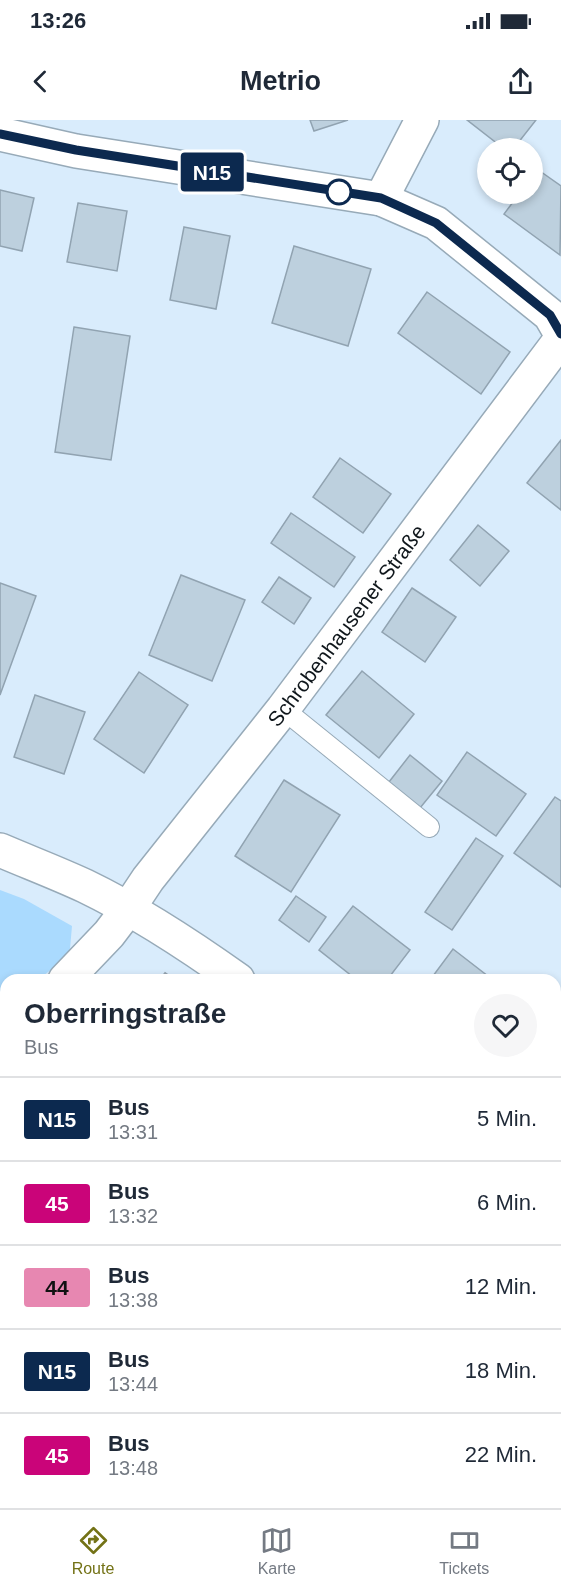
<!DOCTYPE html>
<html lang="de">
<meta charset="utf-8">
<style>
body{margin:0;font-family:Arial,sans-serif;background:#f6f6f7;color:#1f2937;height:100vh;display:flex;flex-direction:column;font-size:22px;white-space:nowrap}
*{box-sizing:border-box;margin:0}
p{font-size:20px;color:#747a83}
.icon{flex:none;width:33px;height:33px;fill:none;stroke:currentColor;stroke-width:2;stroke-linecap:round;stroke-linejoin:round}
.map{position:relative;flex:1;overflow:hidden}
.side{position:absolute;left:0px;top:854px;width:561px;height:536px;display:flex;flex-direction:column;background:#fff;border-radius:18px 18px 0 0;box-shadow:0 3px 9px #0003}
.side>*{flex:none}
.badge{padding:0 12px;border-radius:4px;font-size:21px;line-height:39px}
.tools{position:absolute;left:477px;top:18px;display:grid;gap:12px}
.tools a{display:grid;place-items:center;width:66px;height:66px;border-radius:50%;background:#fff;box-shadow:0 3px 9px #0003;font-size:30px}
.map>.badge{position:absolute;translate:-50% -50%;box-shadow:0 0 0 3px #fff}
.round{display:grid;place-items:center;flex:none;width:63px;height:63px;border-radius:32px;background:#f6f6f7}
.headline{display:flex;align-items:center;justify-content:space-between;height:102px;padding:0 24px}
h1{font-size:28px;font-weight:800;line-height:45px}
ul{padding:0;list-style:none}
li{display:flex;align-items:center;gap:18px;height:84px;padding:0 24px;border-top:2px solid #e0e1e3}
li div{flex:1}
li b{display:block;font-size:22px}
li em{font-style:normal}
li .badge{min-width:66px;font-weight:700;text-align:center}
.status{display:flex;justify-content:space-between;align-items:center;height:42px;padding:0 30px;background:#fff;direction:ltr}
.status svg{height:16px;fill:currentColor}
header{display:flex;justify-content:space-between;align-items:center;height:78px;padding:0 24px;background:#fff;font-size:27px;font-weight:800}
.menu{display:flex;justify-content:space-around;align-items:center;height:84px;border-top:2px solid #e0e1e3;background:#fff;font-size:16px;color:#747a83}
.menu a{display:grid;justify-items:center;gap:3px}
.menu .current{color:#737216}
.map>svg:first-child{display:block}
</style>
<div class="status"><b>13:26</b><svg viewBox="0 0 49 12"><path d="M0 12V9h3v3zM5 12V6h3v6zM10 12V3h3v9zM15 12V0h3v12zM26 1h20v11H26zM47 4h2v5h-2z"/></svg></div>
<header><svg class="icon" aria-label="back" viewBox="0 0 24 24"><path d="M15 5l-7 7 7 7"/></svg>Metrio<svg class="icon" aria-label="share" viewBox="0 0 24 24"><path d="M12 15V3M7 8l5-5 5 5M5 13v7h14v-7"/></svg></header>
<div class="map">
<svg width="561" height="1388" viewBox="0 0 561 1388">
<rect width="100%" height="100%" fill="#d9ecfc"/>
<polygon fill="#aadafe" points="0,770 24,779 72,806 69,840 66,838 39,859 6,860 6,882 0,883"/>
<polygon fill="#68b0e5" points="6,1115 6,1383 497,1383 495,1388 0,1388 0,1125"/>
<g fill="#bdd0de" stroke="#91a3b1" stroke-width="1.5">
<polygon points="310,0 348,0 314,11"/>
<polygon points="467,0 536,0 514,28 503,28"/>
<polygon points="537,49 561,66 560,135 504,94 519,74 532,74 532,55"/>
<polygon points="0,70 34,78 22,131 0,126"/>
<polygon points="78,83 127,91 117,151 67,142"/>
<polygon points="184,107 230,116 216,189 170,180"/>
<polygon points="294,126 371,149 348,226 272,203"/>
<polygon points="427,172 510,232 481,274 398,213"/>
<polygon points="74,207 130,216 111,340 55,332"/>
<polygon points="561,320 561,390 527,363"/>
<polygon points="340,338 391,374 363,413 313,377"/>
<polygon points="291,393 355,437 334,467 271,423"/>
<polygon points="478,405 509,431 480,466 450,440"/>
<polygon points="181,455 245,480 212,561 149,535"/>
<polygon points="279,457 311,478 294,504 262,482"/>
<polygon points="0,463 36,476 0,575"/>
<polygon points="412,468 456,497 425,542 382,512"/>
<polygon points="362,551 414,594 379,638 326,595"/>
<polygon points="139,552 188,585 144,653 94,619"/>
<polygon points="35,575 85,592 64,654 14,637"/>
<polygon points="467,632 526,674 496,716 437,675"/>
<polygon points="410,635 442,661 420,688 389,662"/>
<polygon points="284,660 340,695 291,772 235,736"/>
<polygon points="555,677 561,681 561,767 514,733"/>
<polygon points="476,718 503,736 452,810 425,792"/>
<polygon points="296,776 326,797 309,822 279,800"/>
<polygon points="353,786 410,830 387,860 357,860 319,830"/>
<polygon points="453,829 493,860 430,860"/>
<polygon points="555,915 561,919 561,944 555,951"/>
</g>
<g fill="none" stroke-linecap="round" stroke-linejoin="round">
<defs>
<polyline id="service" points="283,589 429,707"/>
<g id="minor">
<polyline points="0,14 76,31 381,79 436,103 550,195 561,214"/>
<polyline points="381,79 422,0"/>
<polyline points="65,860 109,814 128,789"/>
<polyline points="0,902 6,900"/>
<polyline points="0,1008 6,1011"/>
<polyline points="555,1270 561,1273"/>
</g>
<g id="tertiary">
<path d="M0,730C28,742 57,753 85,766C139,792 189,825 238,860"/>
<path id="s1" d="M128,789L148,759L283,589L561,219"/>
<polyline points="555,1077 561,1081"/>
</g>
</defs>
<use href="#service" stroke="#97aab8" stroke-width="22"/>
<use href="#minor" stroke="#97aab8" stroke-width="36"/>
<use href="#tertiary" stroke="#97aab8" stroke-width="36"/>
<g stroke="#94a3af" stroke-width="4" stroke-dasharray="3 3" stroke-linecap="butt">
<polyline points="161,860 168,851"/>
<polyline points="0,943 6,945"/>
<polyline points="0,1149 6,1139"/>
<polyline points="555,1201 561,1204"/>
</g>
<use href="#service" stroke="#fff" stroke-width="20"/>
<use href="#minor" stroke="#fff" stroke-width="33"/>
<use href="#tertiary" stroke="#fff" stroke-width="33"/>
</g>
<g fill="none" stroke-linecap="round" stroke-linejoin="round">
<defs>
<polyline id="line" points="0,14 76,30 381,78 436,103 550,195 561,214"/>
</defs>
<use href="#line" stroke="#fff" stroke-width="14"/>
<use href="#line" stroke="#0c294f" stroke-width="9"/>
</g>
<circle fill="#fff" stroke="#0c294f" stroke-width="3" cx="339" cy="72" r="12"/>
<g text-anchor="middle" dominant-baseline="central" stroke-width="6" stroke-linejoin="round" paint-order="stroke">
<g font-size="21" fill="#0f161b" stroke="#d9ecfc">
<text stroke="none"><textPath href="#s1" startOffset="358">Schrobenhausener Straße</textPath></text>
</g>
</g>
</svg>
<div class="tools">
<a><svg class="icon" aria-label="locate" viewBox="0 0 24 24"><circle cx="12" cy="12" r="6"/><path d="M12 2v4M12 18v4M2 12h4M18 12h4"/></svg></a>
</div>
<b class="badge" style="left:212px;top:52px;background:#0c294f;color:#fff">N15</b>
<section class="side">
<div class="headline"><div><h1>Oberringstraße</h1><p>Bus</p></div><a class="round"><svg class="icon" aria-label="heart" viewBox="0 0 24 24"><path d="M12 20l-8-8c-3-5 5-10 8-4 3-6 11-1 8 4z"/></svg></a></div>
<ul>
<li><span class="badge" style="background:#0c294f;color:#fff">N15</span><div><b>Bus</b><p>13:31</p></div><em>5 Min.</em></li>
<li><span class="badge" style="background:#ca0479;color:#fff">45</span><div><b>Bus</b><p>13:32</p></div><em>6 Min.</em></li>
<li><span class="badge" style="background:#e787b1;color:#111">44</span><div><b>Bus</b><p>13:38</p></div><em>12 Min.</em></li>
<li><span class="badge" style="background:#0c294f;color:#fff">N15</span><div><b>Bus</b><p>13:44</p></div><em>18 Min.</em></li>
<li><span class="badge" style="background:#ca0479;color:#fff">45</span><div><b>Bus</b><p>13:48</p></div><em>22 Min.</em></li>
</ul>
</section>
</div>
<nav class="menu">
<a class="current"><svg class="icon" aria-label="directions" viewBox="0 0 24 24"><path d="M12 3l9 9-9 9-9-9zM9 14v-3h6M13 9l2 2-2 2"/></svg>Route</a>
<a><svg class="icon" aria-label="map" viewBox="0 0 24 24"><path d="M3 6l6-2 6 2 6-2v14l-6 2-6-2-6 2zM9 4v14M15 6v14"/></svg>Karte</a>
<a><svg class="icon" aria-label="tickets" viewBox="0 0 24 24"><path d="M3 7h18v10H3zM15 7v10"/></svg>Tickets</a>
</nav>
